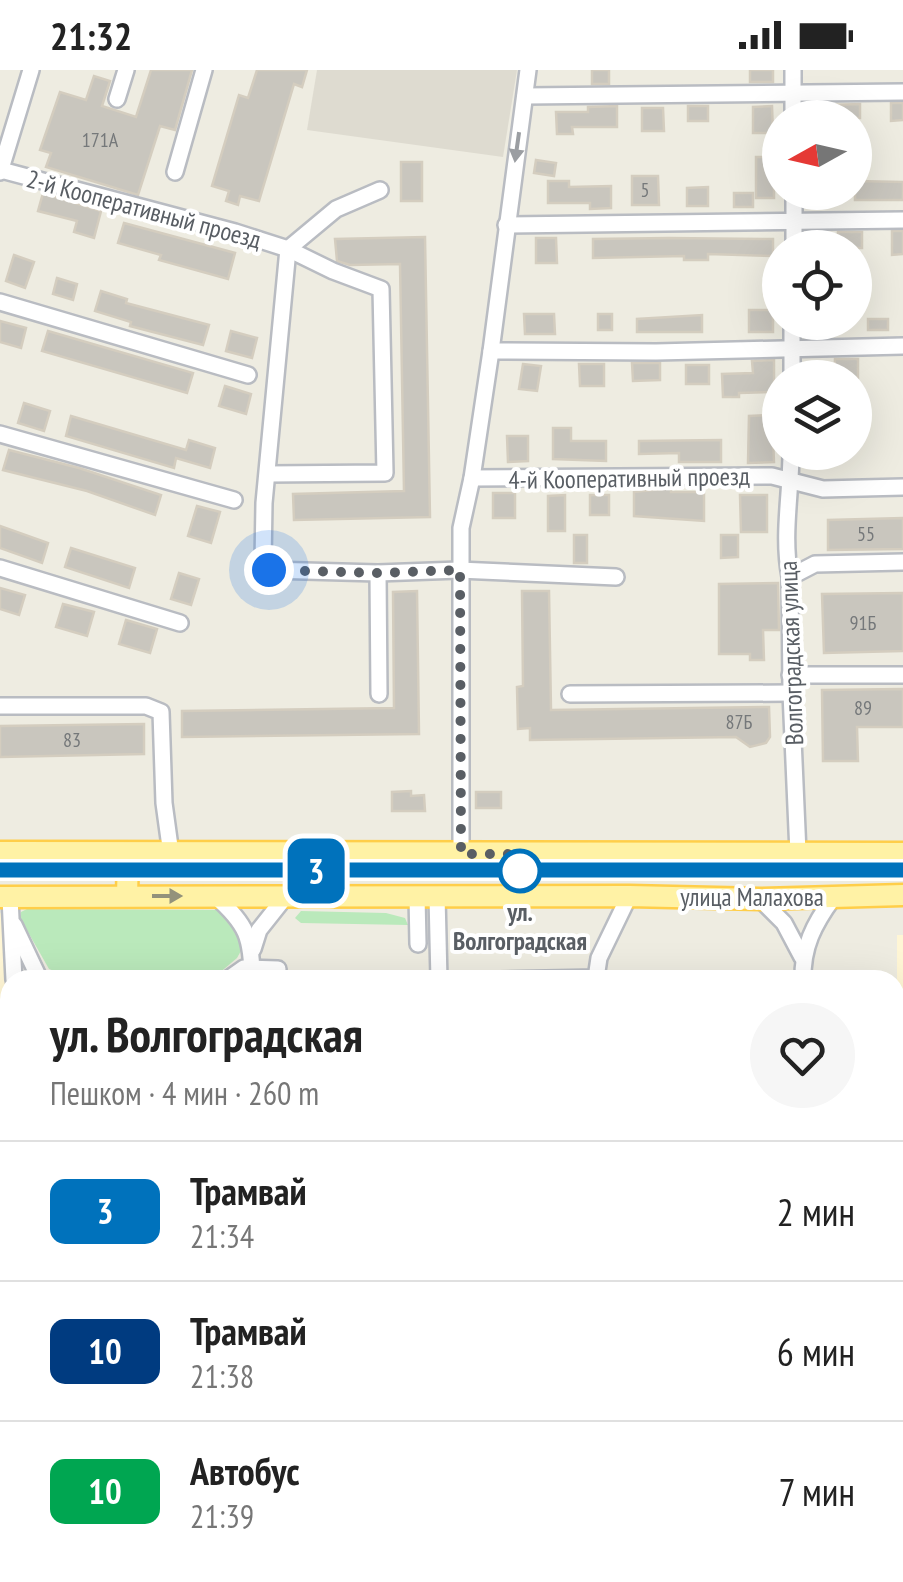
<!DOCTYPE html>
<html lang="ru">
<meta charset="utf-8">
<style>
body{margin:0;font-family:"PT Sans Narrow",sans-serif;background:#f6f6f6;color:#222;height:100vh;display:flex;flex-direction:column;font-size:38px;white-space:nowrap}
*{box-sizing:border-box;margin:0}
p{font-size:32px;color:#767676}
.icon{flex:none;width:55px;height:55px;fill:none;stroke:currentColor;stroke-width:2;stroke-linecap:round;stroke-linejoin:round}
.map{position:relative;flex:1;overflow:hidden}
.sheet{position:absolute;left:0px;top:900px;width:905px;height:612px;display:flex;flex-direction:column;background:#fff;border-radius:30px 30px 0 0;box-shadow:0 10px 40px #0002}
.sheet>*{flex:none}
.badge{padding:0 20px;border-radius:15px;font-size:35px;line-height:65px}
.needle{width:65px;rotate:262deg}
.buttons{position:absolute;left:762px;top:30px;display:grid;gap:20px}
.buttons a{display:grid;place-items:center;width:110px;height:110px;border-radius:50%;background:#fff;box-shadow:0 10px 40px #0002;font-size:50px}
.you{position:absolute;width:50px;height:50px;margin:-25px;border:8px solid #fff;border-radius:50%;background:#1a73e8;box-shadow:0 0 0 15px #1a73e833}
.map>.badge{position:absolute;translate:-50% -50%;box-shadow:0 0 0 5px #fff}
.round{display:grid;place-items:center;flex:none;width:105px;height:105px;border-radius:52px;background:#f6f6f6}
.head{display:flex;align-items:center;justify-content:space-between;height:170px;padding:0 50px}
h1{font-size:48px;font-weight:700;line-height:75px}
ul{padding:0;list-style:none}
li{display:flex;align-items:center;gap:30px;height:140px;padding:0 50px;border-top:2px solid #e0e0e0}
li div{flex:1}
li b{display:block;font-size:38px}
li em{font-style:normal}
li .badge{min-width:110px;font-weight:700;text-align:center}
.status{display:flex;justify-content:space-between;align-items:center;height:70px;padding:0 50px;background:#fff;direction:ltr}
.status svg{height:28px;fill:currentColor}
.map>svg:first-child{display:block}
</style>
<div class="status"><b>21:32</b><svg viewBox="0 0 49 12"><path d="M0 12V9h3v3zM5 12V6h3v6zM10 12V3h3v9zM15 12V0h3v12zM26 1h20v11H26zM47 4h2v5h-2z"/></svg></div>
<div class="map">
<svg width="903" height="1512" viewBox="0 0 903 1512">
<rect width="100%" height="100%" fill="#eeece1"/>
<g fill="#fff6d5">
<polygon points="0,843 5,843 10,977 10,1284 0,1284"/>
<rect x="897" y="865" width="6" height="123"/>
</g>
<polygon fill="#dedbd0" points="317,0 517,0 503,87 307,60"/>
<g fill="#bae9bb">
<polygon points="27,839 220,840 238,856 242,879 237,888 211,910 77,910 49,899 20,848 21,842"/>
<polygon points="301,841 386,843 405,848 408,855 301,853 295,848"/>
<polygon points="0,1399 10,1410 10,1445 7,1448 0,1441"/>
</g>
<g fill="#c9c6be" stroke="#d4cdbf" stroke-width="2.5">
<polygon points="151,0 192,0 175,60 160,56 138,125 46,97 51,83 40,80 60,22 86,30 94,6 110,11 102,36 136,47"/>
<polygon points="257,0 307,0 302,17 294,14 259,131 240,126 238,135 226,131 229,121 212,116 239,25 248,28"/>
<rect x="592" y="0" width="17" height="14"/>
<rect x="750" y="0" width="23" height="12"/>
<polygon points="891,33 903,33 903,50 891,51"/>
<polygon points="860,34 860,48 829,48 829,35"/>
<polygon points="617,36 617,57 572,57 573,64 557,64 556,42 588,42 588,37"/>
<rect x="688" y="36" width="20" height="15"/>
<polygon points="772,36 773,63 753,63 753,37"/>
<polygon points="642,38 663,38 664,61 642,61"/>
<rect x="756" y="87" width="18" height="41"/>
<polygon points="536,90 556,93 554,106 534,103"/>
<rect x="401" y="92" width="21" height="39"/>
<polygon points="632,106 658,106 659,135 632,135"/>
<polygon points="548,111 569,111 569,117 611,116 611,138 590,139 590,133 548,133"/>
<polygon points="855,111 903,112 903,130 855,130"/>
<polygon points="708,117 708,136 687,136 687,118"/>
<polygon points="43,123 101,141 94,168 74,162 77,151 38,141"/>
<rect x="734" y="123" width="19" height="14"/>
<polygon points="124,153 235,183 228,209 159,190 161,185 118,173"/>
<polygon points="892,161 903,161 903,184 892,185"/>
<rect x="838" y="162" width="24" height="16"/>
<polygon points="425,167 430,447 294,450 293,424 404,421 400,194 350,195 337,191 335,169"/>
<polygon points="536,168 556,168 557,193 536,193"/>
<polygon points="669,168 773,169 773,186 708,184 708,190 684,190 684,186 593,188 593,169"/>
<polygon points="14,185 34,192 25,218 6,211"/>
<polygon points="57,208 77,214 73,230 53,224"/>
<polygon points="101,221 127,229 126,233 209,255 203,275 130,256 131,252 95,241"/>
<rect x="749" y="240" width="24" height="22"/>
<polygon points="524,244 554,244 555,264 525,264"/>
<rect x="598" y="244" width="14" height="16"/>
<polygon points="702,245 702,262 637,262 637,249"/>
<rect x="868" y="249" width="20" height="11"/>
<polygon points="0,251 26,258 21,278 0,272"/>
<polygon points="48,261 193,303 187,323 42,281"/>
<polygon points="231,261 257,268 252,288 226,281"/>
<polygon points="835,289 858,289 858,308 834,308"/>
<polygon points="774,290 774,322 739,323 739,327 723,327 722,304 753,303 752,291"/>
<polygon points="632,293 660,293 660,310 633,311"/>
<polygon points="523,294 541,296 537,321 519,319"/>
<polygon points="579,294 604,294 604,316 580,316"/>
<rect x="686" y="295" width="23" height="19"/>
<polygon points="225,316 251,324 246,344 219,336"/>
<polygon points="24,333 50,341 44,361 18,353"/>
<polygon points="772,345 774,392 748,393 749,346"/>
<polygon points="71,346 186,380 189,370 215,378 210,398 176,388 174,398 66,366"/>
<polygon points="553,358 571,358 571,371 606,371 606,391 553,389"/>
<polygon points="507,366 528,366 528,391 508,392"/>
<polygon points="721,370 721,392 679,392 679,383 639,384 639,371"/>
<polygon points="9,380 79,398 161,425 155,445 87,421 3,400"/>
<polygon points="671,418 671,422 704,422 704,451 634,446 634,422"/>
<rect x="493" y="423" width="22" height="25"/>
<polygon points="565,425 565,461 548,461 548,426"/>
<rect x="590" y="425" width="19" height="20"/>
<polygon points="740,425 767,425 767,462 741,462"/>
<polygon points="197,436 220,442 211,473 188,466"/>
<polygon points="903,448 903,479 828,480 828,450"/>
<polygon points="0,456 48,473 42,493 0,478"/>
<rect x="574" y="465" width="13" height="28"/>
<polygon points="721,465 738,465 738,487 721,488"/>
<polygon points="71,478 135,498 129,518 65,497"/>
<polygon points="179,503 199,509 191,535 171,529"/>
<polygon points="778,513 779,560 763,560 764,590 750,590 750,584 719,584 719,514"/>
<polygon points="0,518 25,525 19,545 0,539"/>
<polygon points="417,521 419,664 182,667 182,641 394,638 393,522"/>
<polygon points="522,521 549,521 551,640 769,637 770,667 766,673 750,677 736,667 530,670 530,658 518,659 517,617 523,616"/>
<polygon points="903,523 903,581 824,583 822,524"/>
<polygon points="63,534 94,542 87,566 56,557"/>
<polygon points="126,550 157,559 150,583 119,574"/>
<polygon points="903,619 903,657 857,657 858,691 823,691 822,620"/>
<polygon points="144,654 144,684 0,687 0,656"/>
<polygon points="411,721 411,726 424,725 425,741 392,741 392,722"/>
<rect x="476" y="722" width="25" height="16"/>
</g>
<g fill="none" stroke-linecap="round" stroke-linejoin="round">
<defs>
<g id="minor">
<polyline points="793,0 793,48"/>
<polyline points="525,26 903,22"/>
<polyline points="117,29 126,0"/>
<polyline points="1,100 235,162 288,179 333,201 381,219 385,403 268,404"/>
<polyline points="0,102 31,0"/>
<polyline points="175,102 204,0"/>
<polyline points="380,120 336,139 288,179 264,433 263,492 269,500 378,503 459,500 616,507"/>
<polyline points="506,155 903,150"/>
<polyline points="794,178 794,122"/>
<polyline points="0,232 248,305"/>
<polyline points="491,281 656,282 903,276"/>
<polyline points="792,308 792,252"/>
<polyline points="0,364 234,430"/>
<path d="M791,382C791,424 782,465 790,507L791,623L798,783"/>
<polyline points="472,408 772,406 823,419 903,417"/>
<polyline points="0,498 180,553"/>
<polyline points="378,503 379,624"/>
<polyline points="790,507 815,494 903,492"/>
<polyline points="790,605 903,605"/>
<polyline points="570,624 791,623"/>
<polyline points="0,636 146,636 161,642 164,733 171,784"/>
<polyline points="461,784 461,458 472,408 491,281 528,0"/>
<path d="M215,826C247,854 252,868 252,910"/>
<polyline points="417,826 418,874"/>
<polyline points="437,826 439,910"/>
<polyline points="10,828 14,910"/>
<polyline points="760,829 784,853 802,887"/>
<polyline points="14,855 40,910"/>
<polyline points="253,879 259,860 286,826"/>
<polyline points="227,910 244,898 278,899"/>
<polyline points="500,910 596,908 599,888 629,826"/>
<path d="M803,910C802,877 814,854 833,828"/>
<polyline points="895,997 903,997"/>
<polyline points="895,1138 903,1138"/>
<polyline points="0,1261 10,1261"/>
<polyline points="895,1272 903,1272"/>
<polyline points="0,1380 10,1379"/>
<polyline points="895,1410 903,1410"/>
<polyline points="895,1461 903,1461"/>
<polyline points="0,1499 10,1492"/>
<polyline points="172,1512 174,1502"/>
<polyline points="809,1512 809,1502"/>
</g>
<g id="major">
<polyline points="0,782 903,783"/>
<polyline points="127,826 128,784"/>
<polyline points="0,827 629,826 760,829 903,825"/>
</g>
</defs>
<use href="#minor" stroke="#b9bcc2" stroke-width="20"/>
<use href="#major" stroke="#ffce49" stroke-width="25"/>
<use href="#minor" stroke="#fff" stroke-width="15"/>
<use href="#major" stroke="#fff2a5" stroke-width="20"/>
<polyline stroke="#b5b6b7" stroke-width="2.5" points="0,808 903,809"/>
</g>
<defs><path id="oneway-solid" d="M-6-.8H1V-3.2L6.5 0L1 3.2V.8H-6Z" transform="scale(2.5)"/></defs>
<use fill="#9b9ea2" href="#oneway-solid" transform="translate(517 77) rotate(98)"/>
<use fill="#93927b" href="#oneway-solid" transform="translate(167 826)"/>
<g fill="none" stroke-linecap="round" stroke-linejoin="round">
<defs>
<polyline id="line" points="0,800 903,800"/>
</defs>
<use href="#line" stroke="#fff" stroke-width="22"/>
<use href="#line" stroke="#0072bc" stroke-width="15"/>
<polyline stroke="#595e64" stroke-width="10" stroke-dasharray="0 18" points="269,500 378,503 460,500 461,784 521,784 520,801"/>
</g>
<circle fill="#fff" stroke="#0072bc" stroke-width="5" cx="520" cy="801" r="20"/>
<g text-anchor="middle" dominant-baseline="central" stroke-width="8" stroke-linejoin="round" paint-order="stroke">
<g font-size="20" fill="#75787a">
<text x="100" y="70">171А</text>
<text x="645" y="120">5</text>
<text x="866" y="464">55</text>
<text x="863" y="553">91Б</text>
<text x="863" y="638">89</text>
<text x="739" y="652">87Б</text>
<text x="72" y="670">83</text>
</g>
<g font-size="25" fill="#595e64" stroke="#fff">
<text transform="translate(144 139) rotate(15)">2-й Кооперативный проезд</text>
<text transform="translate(629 408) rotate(-1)">4-й Кооперативный проезд</text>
<text transform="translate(791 583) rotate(-92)">Волгоградская улица</text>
<text x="752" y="827">улица Малахова</text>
</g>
<g font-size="25" font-weight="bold" fill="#595e64" stroke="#fff">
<text x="520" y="842">ул.<tspan x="520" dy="29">Волгоградская</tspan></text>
</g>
</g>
</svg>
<div class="buttons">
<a><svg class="needle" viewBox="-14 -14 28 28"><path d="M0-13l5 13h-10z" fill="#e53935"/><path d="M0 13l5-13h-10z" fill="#767676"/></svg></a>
<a><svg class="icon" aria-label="locate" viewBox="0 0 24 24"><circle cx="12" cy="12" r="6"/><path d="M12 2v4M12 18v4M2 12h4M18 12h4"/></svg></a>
<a><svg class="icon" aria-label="layers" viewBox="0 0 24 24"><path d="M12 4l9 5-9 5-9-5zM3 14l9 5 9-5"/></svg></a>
</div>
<div class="you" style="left:269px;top:500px"></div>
<b class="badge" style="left:316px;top:801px;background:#0072bc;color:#fff">3</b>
<section class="sheet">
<div class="head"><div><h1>ул. Волгоградская</h1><p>Пешком · 4 мин · 260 m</p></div><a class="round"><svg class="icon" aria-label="heart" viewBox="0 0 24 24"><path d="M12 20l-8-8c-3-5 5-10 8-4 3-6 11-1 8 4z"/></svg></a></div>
<ul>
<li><span class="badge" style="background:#0072bc;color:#fff">3</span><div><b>Трамвай</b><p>21:34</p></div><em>2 мин</em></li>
<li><span class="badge" style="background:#003b80;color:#fff">10</span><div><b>Трамвай</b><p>21:38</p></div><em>6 мин</em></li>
<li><span class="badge" style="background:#00a651;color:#fff">10</span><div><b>Автобус</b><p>21:39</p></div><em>7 мин</em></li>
</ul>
</section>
</div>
